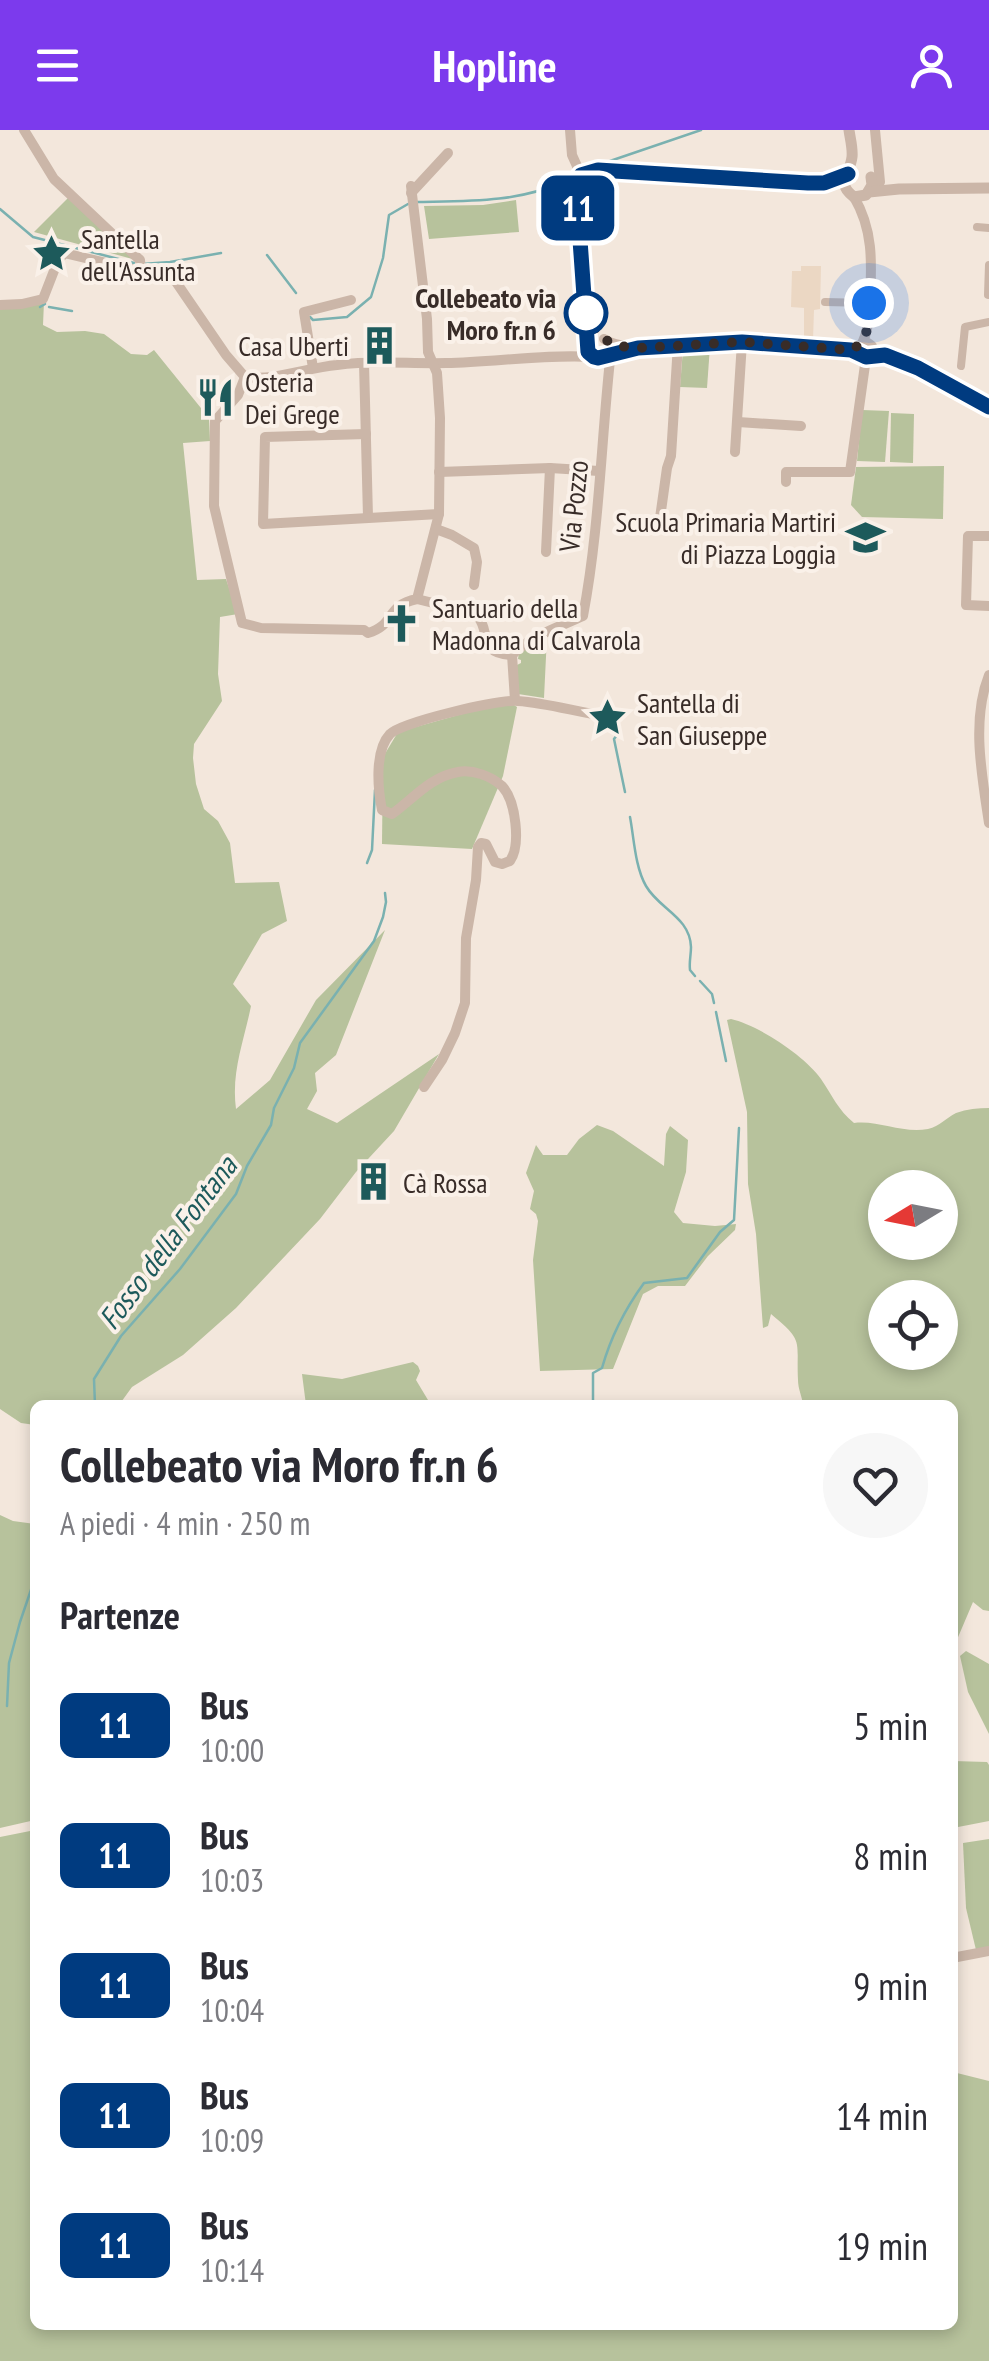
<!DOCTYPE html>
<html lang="it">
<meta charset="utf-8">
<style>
body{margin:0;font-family:"PT Sans Narrow",sans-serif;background:#f7f7f7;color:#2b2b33;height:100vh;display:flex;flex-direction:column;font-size:38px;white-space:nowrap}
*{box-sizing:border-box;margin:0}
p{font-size:32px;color:#7c7c81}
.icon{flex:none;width:55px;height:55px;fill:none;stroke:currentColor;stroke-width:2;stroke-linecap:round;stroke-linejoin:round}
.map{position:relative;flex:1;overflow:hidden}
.sheet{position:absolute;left:30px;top:1270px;width:928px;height:930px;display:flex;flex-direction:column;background:#fff;border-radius:15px;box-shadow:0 5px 15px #0003}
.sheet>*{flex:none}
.badge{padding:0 20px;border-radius:15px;font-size:35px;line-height:65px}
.needle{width:65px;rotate:260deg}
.tools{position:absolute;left:868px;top:1040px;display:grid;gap:20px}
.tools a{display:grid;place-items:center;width:90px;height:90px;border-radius:50%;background:#fff;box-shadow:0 5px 15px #0003;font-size:50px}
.you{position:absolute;width:50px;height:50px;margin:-25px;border:8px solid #fff;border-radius:50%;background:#1a73e8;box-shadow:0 0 0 15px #1a73e833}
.map>.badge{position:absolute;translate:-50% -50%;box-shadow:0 0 0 5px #fff}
h2{padding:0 30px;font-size:38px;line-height:90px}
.round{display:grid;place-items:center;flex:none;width:105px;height:105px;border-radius:52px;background:#f7f7f7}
.summary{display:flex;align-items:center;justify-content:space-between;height:170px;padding:0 30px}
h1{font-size:48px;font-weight:700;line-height:75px}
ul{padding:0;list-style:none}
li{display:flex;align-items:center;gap:30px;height:130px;padding:0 30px}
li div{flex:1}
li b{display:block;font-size:38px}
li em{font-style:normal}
li .badge{min-width:110px;font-weight:700;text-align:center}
header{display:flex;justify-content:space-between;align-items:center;height:130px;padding:0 30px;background:#7c3aed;color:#fff;font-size:45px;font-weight:700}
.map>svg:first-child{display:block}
</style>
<header><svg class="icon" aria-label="menu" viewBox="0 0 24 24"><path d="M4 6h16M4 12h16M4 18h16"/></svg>Hopline<svg class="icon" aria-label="person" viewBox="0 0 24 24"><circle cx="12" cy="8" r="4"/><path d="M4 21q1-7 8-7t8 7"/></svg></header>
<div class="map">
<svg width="989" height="2231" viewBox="0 0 989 2231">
<rect width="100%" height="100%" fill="#f3e7dc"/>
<g fill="#b7c29c" fill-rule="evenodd">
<polygon points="69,67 136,130 34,102"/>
<polygon points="516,70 519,102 429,109 424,76 483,75"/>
<path d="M44,172L43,195L57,202L85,201L104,204L131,224L147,225L154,220L209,288L210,311L183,313L197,450L226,449L238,484L220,487L218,544L222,571L194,614L193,628L196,654L204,679L218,691L230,713L235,753L279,752L287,791L262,804L233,854L251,876C244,911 231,942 236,979L270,950L316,870L385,800L336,925L315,943L317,961L307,979L337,993L439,924L394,1001L356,1042L320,1089L236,1178L183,1225L132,1257L119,1275H35V1295L21,1293L0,1279V178Z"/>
<polygon points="710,216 707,258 680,257 683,219"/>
<polygon points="862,280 889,281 885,332 857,331"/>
<polygon points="891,283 914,284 913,333 890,332"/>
<polygon points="944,336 943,389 862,387 851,375 856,337"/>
<polygon points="547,506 544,568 518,564 517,535 521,533 521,530 518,529 519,522"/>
<polygon points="508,571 517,577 503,646 472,719 382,714 383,627 398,602"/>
<path d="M731,889C758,895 805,926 821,949C832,965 838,980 854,993C879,990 903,1004 928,999C940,996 946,988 956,983C967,979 978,978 989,978V1481L983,1480L973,1472L953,1519L952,1275H803C802,1266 798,1259 798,1250C796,1210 805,1212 771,1184L768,1196L763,1198L756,1104L748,1054L747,982L727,890ZM885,1058H940V1112H885ZM885,1168H940V1222H885Z"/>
<polygon points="597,995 613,1001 664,1036 666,1004 670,996 688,1010 686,1042 674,1082 683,1093 715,1096 736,1094 735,1100 708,1126 685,1156 658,1156 643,1164 613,1239 540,1241 533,1130 538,1091 536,1084 530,1079 534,1061 526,1043 536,1015 543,1025 567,1025 579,1009"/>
<polygon points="413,1232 418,1236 420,1241 416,1250 431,1275 306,1275 302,1244 342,1249"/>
<polygon points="0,1385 13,1391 35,1394 35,1690 0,1698"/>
<polygon points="966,1521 989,1534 989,1604 968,1562 960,1526"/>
<polygon points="953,1631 987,1632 989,1635 989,1691 953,1698"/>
<polygon points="35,1700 35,2195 952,2195 953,1942 989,1951 989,2231 0,2231 0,1707"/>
<polygon points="989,1709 989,1817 976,1820 966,1778 963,1713"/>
</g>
<polygon fill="#ebd7c3" points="801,136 821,136 820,179 814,180 813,210 804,210 804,178 791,177 792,141 801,141"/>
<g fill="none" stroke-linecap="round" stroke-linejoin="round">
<g stroke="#7ab1b0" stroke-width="2.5">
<polyline points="610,31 701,0"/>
<path d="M416,72C465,71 517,73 562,52"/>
<polyline points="0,79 33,107 134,133"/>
<polyline points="267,125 296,163"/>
<polyline points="142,134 170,132 221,123"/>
<polyline points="40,177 45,174"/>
<polyline points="49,177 72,181"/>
<polyline points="310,187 313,190 347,187 371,167 383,128 389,85 408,74"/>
<polyline points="610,576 611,579"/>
<polyline points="613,591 617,605 614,609 625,662"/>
<path d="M630,687C634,708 635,737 646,756C659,779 690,787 691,817C691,825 689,832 690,840L695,846"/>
<polyline points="367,733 372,720 375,660"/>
<polyline points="700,851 712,864 714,873"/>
<polyline points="716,882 726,931"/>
<polyline points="95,1275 94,1249 121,1206 180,1139 236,1064 247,1036 271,995 274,978 294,938 300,913 374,811 383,787 386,772 385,763"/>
<path d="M593,1275V1243L602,1238C611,1206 625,1179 644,1153L687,1148L720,1102L734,1090L739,998"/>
<polyline points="7,1576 9,1533 20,1492 35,1448"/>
</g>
<g stroke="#cbb6a8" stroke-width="8">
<polyline points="977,97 989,98"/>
<polyline points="988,165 989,135"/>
<polyline points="825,172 869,173"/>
<polyline points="961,236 965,197 989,192"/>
</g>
<g stroke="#cbb6a8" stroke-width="10">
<polyline points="24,0 54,49 140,130 141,141"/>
<polyline points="570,0 572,25 581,45"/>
<polyline points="875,0 880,52"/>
<polyline points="581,45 598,39 809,53 825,53 847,44"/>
<polyline points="581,45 576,54 588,222 598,228 634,219"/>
<polyline points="411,63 448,23"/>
<path d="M854,67C873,99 872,132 870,168C869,185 869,201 861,215"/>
<path d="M0,175L22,174L43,169L57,133L64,123L174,149L226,225L245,247C277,251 305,238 337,235C373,230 410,234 446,233C496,232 544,224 594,227"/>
<path d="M604,209C628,226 710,211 742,212C779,212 815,217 851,220L866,227L885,225"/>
<polyline points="882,223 918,238 989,277"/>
<polyline points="364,233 368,387"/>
<polyline points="313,238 304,182 351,170"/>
<path d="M245,247L238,265L215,291L214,376L242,493L261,498L364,500L368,503C396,495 384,476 417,469L439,384L440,288L437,243L428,222L427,189L411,56"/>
<polyline points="738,292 801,296"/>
<polyline points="366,304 265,307 263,394 439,384"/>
<polyline points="735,322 742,212"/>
<polyline points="439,342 550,338 599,341"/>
<polyline points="786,352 786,342 850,342 865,235 873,222 872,216 868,213 862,214 859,219 861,224"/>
<polyline points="660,388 667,338 671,326 678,214"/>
<polyline points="436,399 452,405 474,418 477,432 474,455"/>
<polyline points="989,406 968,406 966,475 989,476"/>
<polyline points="546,422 550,338"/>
<path d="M417,469C425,471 475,483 478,487C491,501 477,524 512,525"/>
<path d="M989,545C971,590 982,646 989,693"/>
<path d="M515,570L512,525C530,506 559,497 583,486C599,402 601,315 610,230L608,218"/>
<path d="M424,957L442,930L455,903L465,873L466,808L476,750L478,717L481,713L486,714L495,732L502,734L510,731C521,715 516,671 502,656C491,646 472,639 458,642C430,647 414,668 392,684L382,680C378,660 374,621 390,604C402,592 499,569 518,571C549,573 579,583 611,587"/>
<polyline points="952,1828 989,1821"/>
</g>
<g stroke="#cbb6a8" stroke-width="11">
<path d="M849,0C850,8 853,18 852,27C850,45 835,53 854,67L866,65L872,55L871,47"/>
<polyline points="869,62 899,59 989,58"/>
</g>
</g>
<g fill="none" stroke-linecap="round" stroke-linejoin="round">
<defs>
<polyline id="line" points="848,44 824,53 808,53 598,40 581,45 576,54 588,222 594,227 598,228 638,218 742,212 851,220 866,227 885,225 918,238 989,277"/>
</defs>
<use href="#line" stroke="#fff" stroke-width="22"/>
<use href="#line" stroke="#003b80" stroke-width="15"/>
<path stroke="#382c28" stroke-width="10" stroke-dasharray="0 18" d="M586,183L600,207L618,216L638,218L742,212L851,220C870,210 868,193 869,173"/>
</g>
<defs>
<symbol id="sight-bare" viewBox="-9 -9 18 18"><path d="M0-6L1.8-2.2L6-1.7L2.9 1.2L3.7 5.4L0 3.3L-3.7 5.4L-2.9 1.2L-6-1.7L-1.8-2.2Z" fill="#1d5a5b" stroke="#faf1e9" stroke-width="2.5" paint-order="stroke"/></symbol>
<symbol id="building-bare" viewBox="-9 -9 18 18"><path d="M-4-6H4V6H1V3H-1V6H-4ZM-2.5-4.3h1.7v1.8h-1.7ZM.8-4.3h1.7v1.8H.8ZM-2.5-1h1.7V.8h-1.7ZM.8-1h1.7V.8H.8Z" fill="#1d5a5b" stroke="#faf1e9" stroke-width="2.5" paint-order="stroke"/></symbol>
<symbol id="restaurant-bare" viewBox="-9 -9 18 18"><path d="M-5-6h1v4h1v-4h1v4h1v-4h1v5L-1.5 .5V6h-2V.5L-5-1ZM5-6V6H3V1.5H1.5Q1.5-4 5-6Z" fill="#1d5a5b" stroke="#faf1e9" stroke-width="2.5" paint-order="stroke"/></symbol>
<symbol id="school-bare" viewBox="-9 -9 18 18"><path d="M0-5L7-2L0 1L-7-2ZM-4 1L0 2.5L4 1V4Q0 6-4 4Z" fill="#1d5a5b" stroke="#faf1e9" stroke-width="2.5" paint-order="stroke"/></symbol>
<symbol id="church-bare" viewBox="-9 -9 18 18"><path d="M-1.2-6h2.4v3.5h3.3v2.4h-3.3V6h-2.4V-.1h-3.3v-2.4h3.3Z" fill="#1d5a5b" stroke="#faf1e9" stroke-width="2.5" paint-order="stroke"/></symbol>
</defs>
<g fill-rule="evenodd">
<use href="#sight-bare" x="24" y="96" width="55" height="55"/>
<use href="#building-bare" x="352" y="188" width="55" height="55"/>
<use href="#restaurant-bare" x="188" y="240" width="55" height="55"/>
<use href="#school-bare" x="838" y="380" width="55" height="55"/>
<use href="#church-bare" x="374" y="466" width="55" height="55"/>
<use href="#sight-bare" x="580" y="560" width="55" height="55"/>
<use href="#building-bare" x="346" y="1024" width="55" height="55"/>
</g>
<circle fill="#fff" stroke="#003b80" stroke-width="5" cx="586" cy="183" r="20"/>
<g text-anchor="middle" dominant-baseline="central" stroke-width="8" stroke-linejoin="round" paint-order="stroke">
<g font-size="28" fill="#382c28" stroke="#faf1e9" text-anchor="start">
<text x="81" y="108">Santella<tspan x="81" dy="32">dell'Assunta</tspan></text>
<text x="349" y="215" text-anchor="end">Casa Uberti</text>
<text x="245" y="251">Osteria<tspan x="245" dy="32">Dei Grege</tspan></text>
<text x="836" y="391" text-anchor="end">Scuola Primaria Martiri<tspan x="836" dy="32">di Piazza Loggia</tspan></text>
<text x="432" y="477">Santuario della<tspan x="432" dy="32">Madonna di Calvarola</tspan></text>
<text x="637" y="572">Santella di<tspan x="637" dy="32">San Giuseppe</tspan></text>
<text x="403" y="1052">Cà Rossa</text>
</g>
<g font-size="28" font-weight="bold" fill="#382c28" stroke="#faf1e9" text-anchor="end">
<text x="556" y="167">Collebeato via<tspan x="556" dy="32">Moro fr.n 6</tspan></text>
</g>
<g font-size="28" fill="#382c28" stroke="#faf1e9">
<text transform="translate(573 376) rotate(-84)">Via Pozzo</text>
</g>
<g font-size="30" font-style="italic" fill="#1d5a5b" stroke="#faf1e9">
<text transform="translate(167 1112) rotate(-53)">Fosso della Fontana</text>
</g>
</g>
</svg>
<div class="tools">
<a><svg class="needle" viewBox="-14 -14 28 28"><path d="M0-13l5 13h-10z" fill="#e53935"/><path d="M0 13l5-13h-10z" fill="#7c7c81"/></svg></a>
<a><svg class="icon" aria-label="locate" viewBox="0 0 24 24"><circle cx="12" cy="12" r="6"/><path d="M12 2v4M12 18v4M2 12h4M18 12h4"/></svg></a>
</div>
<div class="you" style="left:869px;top:173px"></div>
<b class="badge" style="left:578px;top:78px;background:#003b80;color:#fff">11</b>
<section class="sheet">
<div class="summary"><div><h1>Collebeato via Moro fr.n 6</h1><p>A piedi · 4 min · 250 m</p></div><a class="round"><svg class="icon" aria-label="heart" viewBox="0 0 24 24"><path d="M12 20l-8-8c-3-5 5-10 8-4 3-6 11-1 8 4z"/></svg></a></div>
<h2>Partenze</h2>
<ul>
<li><span class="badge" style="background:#003b80;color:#fff">11</span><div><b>Bus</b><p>10:00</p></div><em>5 min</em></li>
<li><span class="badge" style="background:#003b80;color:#fff">11</span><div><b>Bus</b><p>10:03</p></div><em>8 min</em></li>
<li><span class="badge" style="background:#003b80;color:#fff">11</span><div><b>Bus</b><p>10:04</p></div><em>9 min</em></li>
<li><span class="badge" style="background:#003b80;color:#fff">11</span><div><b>Bus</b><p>10:09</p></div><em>14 min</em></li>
<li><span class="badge" style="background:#003b80;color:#fff">11</span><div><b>Bus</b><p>10:14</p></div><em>19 min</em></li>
</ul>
</section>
</div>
